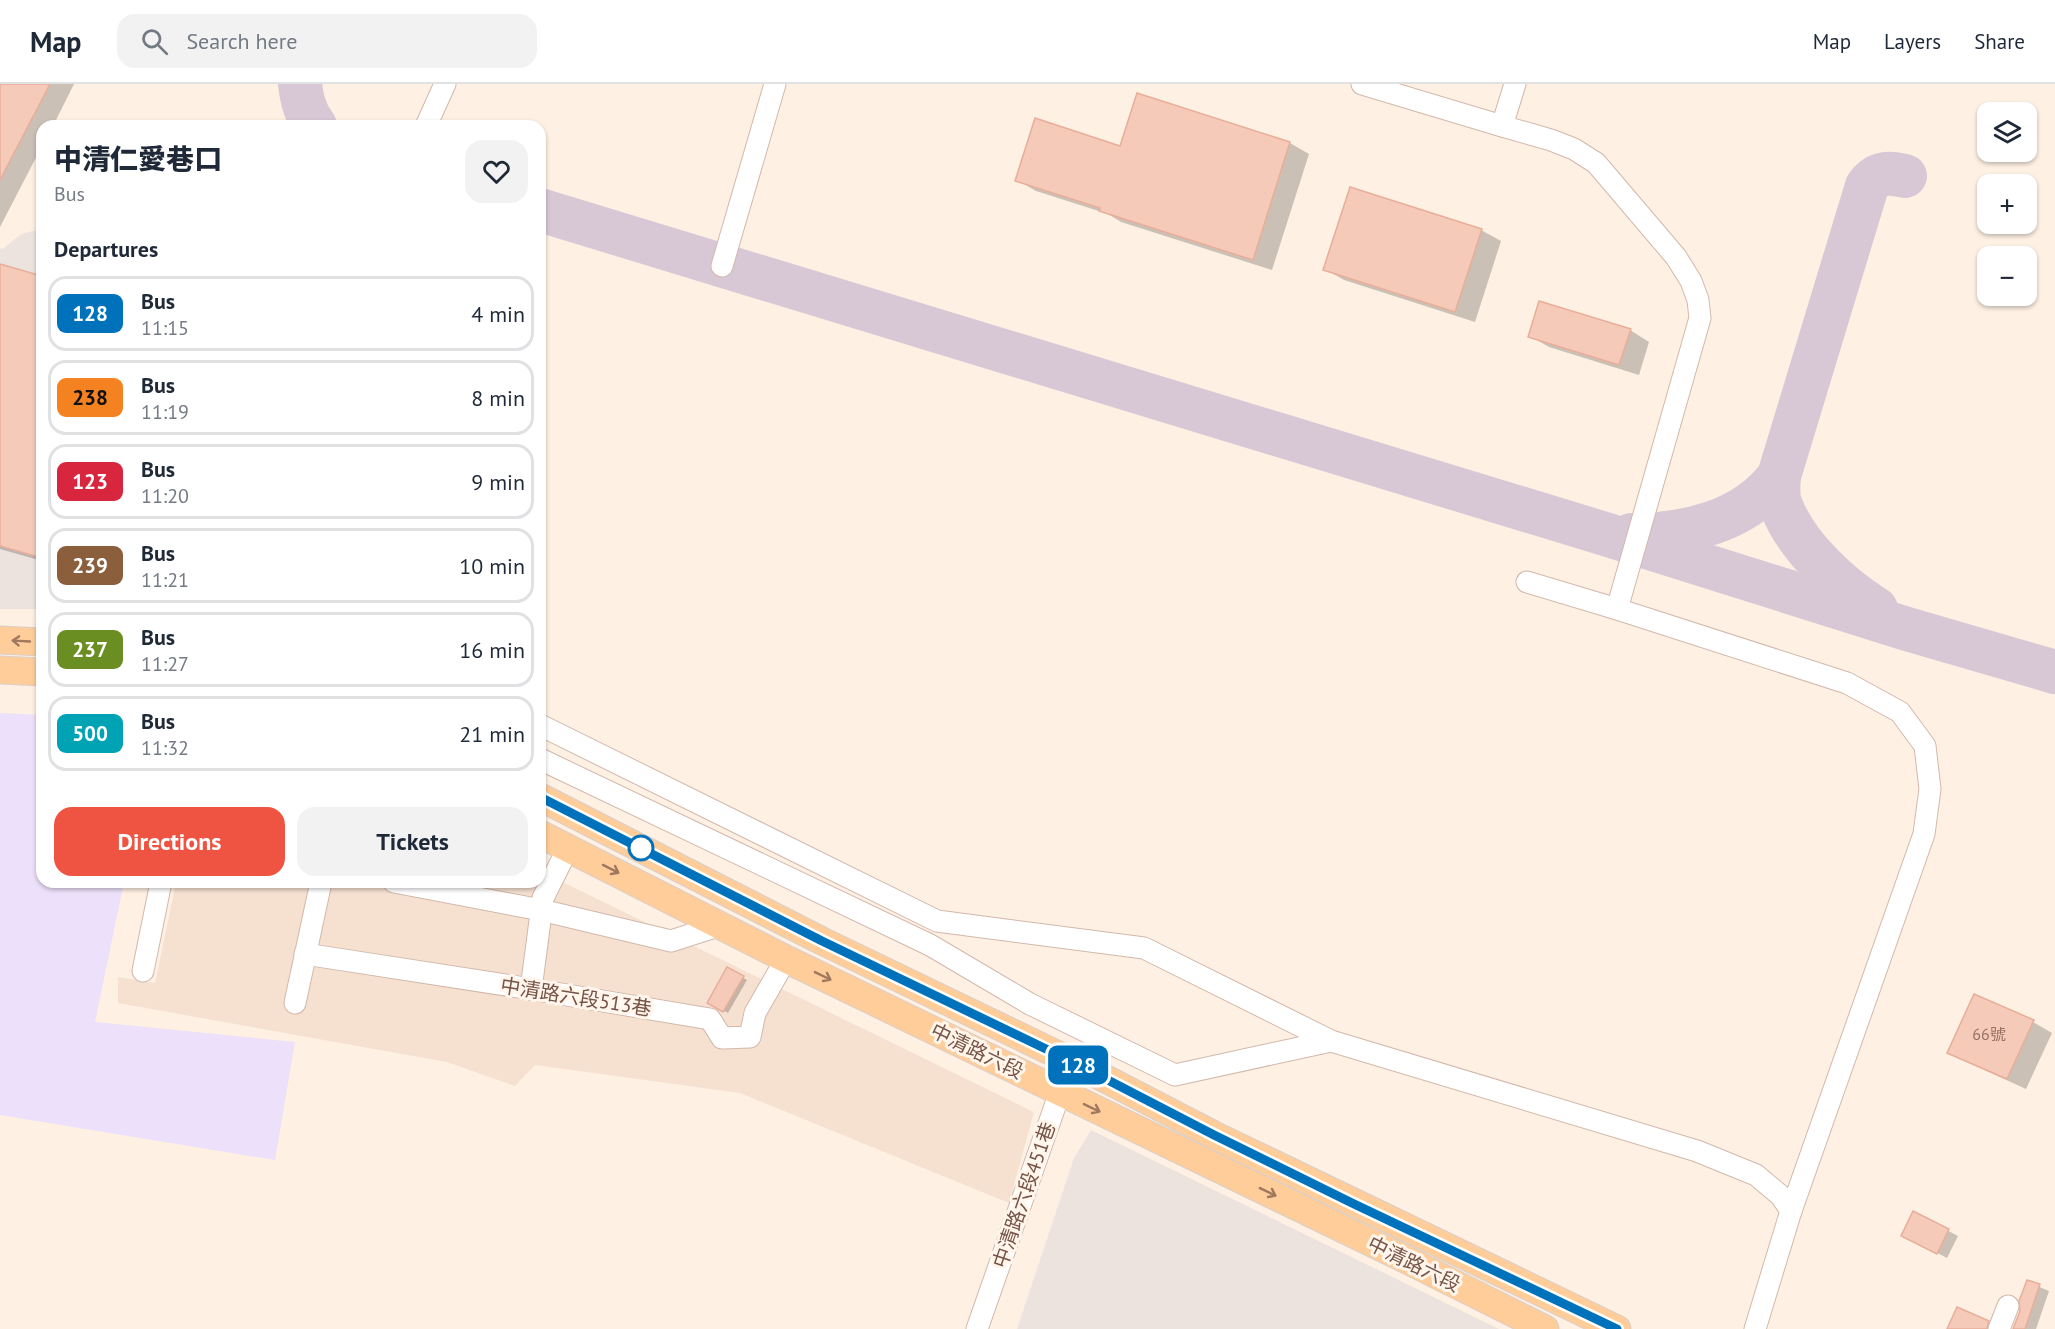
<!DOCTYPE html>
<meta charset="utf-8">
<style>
body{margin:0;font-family:"PT Sans","Noto Sans TC",sans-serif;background:#f2f2f3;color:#1f2937;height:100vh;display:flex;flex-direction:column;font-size:22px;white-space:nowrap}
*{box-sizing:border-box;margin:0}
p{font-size:20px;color:#747a83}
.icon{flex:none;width:33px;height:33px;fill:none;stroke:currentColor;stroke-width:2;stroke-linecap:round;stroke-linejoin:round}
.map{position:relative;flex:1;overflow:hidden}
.panel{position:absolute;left:36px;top:36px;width:510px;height:768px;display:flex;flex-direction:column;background:#fff;border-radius:18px;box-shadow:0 2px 4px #0004}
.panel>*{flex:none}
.badge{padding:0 12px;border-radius:9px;font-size:21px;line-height:39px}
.buttons{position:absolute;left:1977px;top:18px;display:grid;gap:12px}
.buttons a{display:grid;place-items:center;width:60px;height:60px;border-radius:12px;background:#fff;box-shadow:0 2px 4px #0004;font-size:30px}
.map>.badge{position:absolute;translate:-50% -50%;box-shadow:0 0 0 3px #fff}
h2{padding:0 18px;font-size:22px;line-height:54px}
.round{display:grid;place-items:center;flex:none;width:63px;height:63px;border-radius:18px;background:#f2f2f3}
.head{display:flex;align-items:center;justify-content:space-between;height:102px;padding:0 18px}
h1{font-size:28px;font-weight:800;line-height:45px}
.primary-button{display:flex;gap:12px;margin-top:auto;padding:12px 18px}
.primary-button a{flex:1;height:69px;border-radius:18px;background:#ee5441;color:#fff;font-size:24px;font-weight:800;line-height:69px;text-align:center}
.primary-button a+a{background:#f2f2f3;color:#1f2937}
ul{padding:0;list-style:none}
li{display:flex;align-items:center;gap:18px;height:75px;margin:0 12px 9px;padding:0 6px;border:3px solid #e0e1e3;border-radius:18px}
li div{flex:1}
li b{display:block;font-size:22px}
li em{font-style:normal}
li .badge{min-width:66px;font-weight:700;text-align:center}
header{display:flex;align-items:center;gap:36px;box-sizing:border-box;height:84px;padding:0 30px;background:#fff;border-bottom:2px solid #e0e1e3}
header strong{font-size:28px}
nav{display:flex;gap:33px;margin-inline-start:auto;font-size:21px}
.search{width:420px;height:54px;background:#f2f2f3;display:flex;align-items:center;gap:15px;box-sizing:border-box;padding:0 21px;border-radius:18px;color:#747a83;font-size:22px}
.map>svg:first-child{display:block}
</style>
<header>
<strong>Map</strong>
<div class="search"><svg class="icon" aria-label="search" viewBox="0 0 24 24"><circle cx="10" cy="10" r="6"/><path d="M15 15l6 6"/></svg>Search here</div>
<nav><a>Map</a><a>Layers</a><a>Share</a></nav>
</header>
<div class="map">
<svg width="2055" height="1245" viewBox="0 0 2055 1245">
<rect width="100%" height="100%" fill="#fef0e3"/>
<polygon fill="#f6e1d1" points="540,787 1034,1028 1009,1119 740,1009 535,981 515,1002 447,978 118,919 118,893 155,899 176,798 540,798"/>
<g fill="#ede3de">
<polygon points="42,145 42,525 0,525 0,164 3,165 21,150"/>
<polygon points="1091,1046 1499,1245 1017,1245 1074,1074"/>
</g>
<polygon fill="#ede0fa" points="0,629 42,631 42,798 124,798 95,938 295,958 275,1076 0,1031"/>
<g fill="#0003">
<polygon points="0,0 74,0 53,42 42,42 42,62 0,143"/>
<polygon points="1290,59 1309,70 1272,186 1121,138 1108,130 1036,107 1017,96 1121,64"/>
<polygon points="1481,146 1501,157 1475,238 1344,196 1325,185"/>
<polygon points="42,167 42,180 39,178"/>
<polygon points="0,181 42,194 42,477 0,465"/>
<polygon points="1630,246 1649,258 1639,291 1549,263 1530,252"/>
<polygon points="728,885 747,896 728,929 709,919"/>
<polygon points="2033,938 2052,949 2026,1005 1969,979 1949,968"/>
<polygon points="1914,1129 1958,1152 1947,1174 1912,1156"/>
<polygon points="2028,1198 2049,1207 2036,1245 2014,1245 2021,1227"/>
</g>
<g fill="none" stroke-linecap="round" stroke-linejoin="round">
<g stroke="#d8c8d6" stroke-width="44">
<path d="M300,0C302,16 305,29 315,42"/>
<polyline points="540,126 1605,450 1907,545 2055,588"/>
<path d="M1631,451C1685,451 1745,438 1779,392"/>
<path d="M1876,525C1841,503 1798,464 1782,424C1777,414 1778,403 1779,392L1867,102C1877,88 1889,88 1905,92"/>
</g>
</g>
<g fill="#f5cab9" stroke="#e8ae99" stroke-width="1.5">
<polygon points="0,0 50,0 0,96"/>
<polygon points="1137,9 1290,58 1253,176 1099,127 1100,124 1015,97 1035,34 1120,62"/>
<polygon points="1350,103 1482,145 1455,228 1323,186"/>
<polygon points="0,180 42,192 42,474 0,462"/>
<polygon points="1539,217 1631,245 1619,281 1528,253"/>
<polygon points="727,883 744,892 723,928 707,919"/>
<polygon points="1974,910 2034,936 2007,995 1947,969"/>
<polygon points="1913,1127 1949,1145 1937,1170 1901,1152"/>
<polygon points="2027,1196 2040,1200 2025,1245 2013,1245 2020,1227 2019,1217"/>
<polygon points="1957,1223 1989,1237 1987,1245 1947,1245"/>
</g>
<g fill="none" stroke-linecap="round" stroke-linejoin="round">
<defs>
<g id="minor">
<polyline points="1362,0 1502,42"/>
<polyline points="1515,0 1502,42 1551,56 1574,65 1596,79 1676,173 1691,197 1698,216 1700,234 1617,525"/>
<polyline points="426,42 445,0"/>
<polyline points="722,182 775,0"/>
<polyline points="1527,498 1617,525 1847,599 1900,628 1925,662 1930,705 1924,750 1791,1127 1755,1245"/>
<polyline points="540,641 937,837 1144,864 1331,957 1697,1067 1756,1091 1781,1112 1791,1127"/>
<polyline points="540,675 930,861 1030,920 1175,991 1331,957"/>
<polyline points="394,798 541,826 671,857 721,841"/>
<polyline points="305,870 531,905 710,935 722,954 750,953 755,929 786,875"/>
<polyline points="143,887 161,798"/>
<polyline points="531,905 543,814 568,764"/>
<polyline points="295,919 321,798"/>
<polyline points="977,1245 1060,1008 1075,979"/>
<polyline points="1999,1245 2008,1222"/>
</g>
<g id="major">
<polyline points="0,556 42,558"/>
<polyline points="0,586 42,588"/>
<polyline points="540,713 822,857 1075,979 1214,1051 1617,1245"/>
<polyline points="540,750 786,875 1407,1176 1545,1245"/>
</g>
</defs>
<use href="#minor" stroke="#d2b8ab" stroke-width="23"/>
<use href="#major" stroke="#d9cfcb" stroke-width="29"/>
<use href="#minor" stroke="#fff" stroke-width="21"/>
<use href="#major" stroke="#ffcd99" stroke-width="27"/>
</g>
<defs><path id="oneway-shaft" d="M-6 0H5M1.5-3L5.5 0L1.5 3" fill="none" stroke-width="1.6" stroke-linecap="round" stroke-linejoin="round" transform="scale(1.5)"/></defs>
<g stroke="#a07860">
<use href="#oneway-shaft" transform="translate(21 557) rotate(-177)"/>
<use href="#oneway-shaft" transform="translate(611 785) rotate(27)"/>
<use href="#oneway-shaft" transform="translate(823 892) rotate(26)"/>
<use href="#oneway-shaft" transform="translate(1092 1024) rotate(26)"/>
<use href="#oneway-shaft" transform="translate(1268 1108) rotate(26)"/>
</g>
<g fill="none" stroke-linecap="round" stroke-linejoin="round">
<defs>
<polyline id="line" points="540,713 822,857 1075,979 1214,1051 1352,1119 1617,1245"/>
</defs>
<use href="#line" stroke="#fff" stroke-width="14"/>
<use href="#line" stroke="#0072bc" stroke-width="9"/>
</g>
<circle fill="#fff" stroke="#0072bc" stroke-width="3" cx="641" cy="764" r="12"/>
<g text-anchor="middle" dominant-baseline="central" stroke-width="6" stroke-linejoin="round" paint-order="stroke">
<g font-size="16" fill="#967164">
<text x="1989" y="950">66號</text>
</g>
<g font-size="20" fill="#775347" stroke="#fff5eb">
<text transform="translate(576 913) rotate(9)">中清路六段513巷</text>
<text transform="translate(977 967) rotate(26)">中清路六段</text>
<text transform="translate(1024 1111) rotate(-71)">中清路六段451巷</text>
<text transform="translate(1414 1180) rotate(26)">中清路六段</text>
</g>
</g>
</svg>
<div class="buttons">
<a><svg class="icon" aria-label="layers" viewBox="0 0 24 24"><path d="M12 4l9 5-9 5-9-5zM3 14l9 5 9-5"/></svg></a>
<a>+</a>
<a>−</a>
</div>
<b class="badge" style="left:1078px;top:981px;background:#0072bc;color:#fff">128</b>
<section class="panel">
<div class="head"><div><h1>中清仁愛巷口</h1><p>Bus</p></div><a class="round"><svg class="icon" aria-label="heart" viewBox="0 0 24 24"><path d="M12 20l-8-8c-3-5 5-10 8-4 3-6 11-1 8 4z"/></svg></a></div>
<h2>Departures</h2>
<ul>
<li><span class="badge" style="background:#0072bc;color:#fff">128</span><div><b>Bus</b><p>11:15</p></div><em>4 min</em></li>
<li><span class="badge" style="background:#f58220;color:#111">238</span><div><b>Bus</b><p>11:19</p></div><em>8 min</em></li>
<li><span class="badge" style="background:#d7263d;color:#fff">123</span><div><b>Bus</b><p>11:20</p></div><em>9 min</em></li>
<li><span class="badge" style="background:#8b5e3c;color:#fff">239</span><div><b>Bus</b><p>11:21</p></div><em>10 min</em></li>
<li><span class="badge" style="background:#6b8e23;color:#fff">237</span><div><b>Bus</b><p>11:27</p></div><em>16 min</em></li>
<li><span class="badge" style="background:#00a3b4;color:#fff">500</span><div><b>Bus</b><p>11:32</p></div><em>21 min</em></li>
</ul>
<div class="primary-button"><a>Directions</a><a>Tickets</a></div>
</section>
</div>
